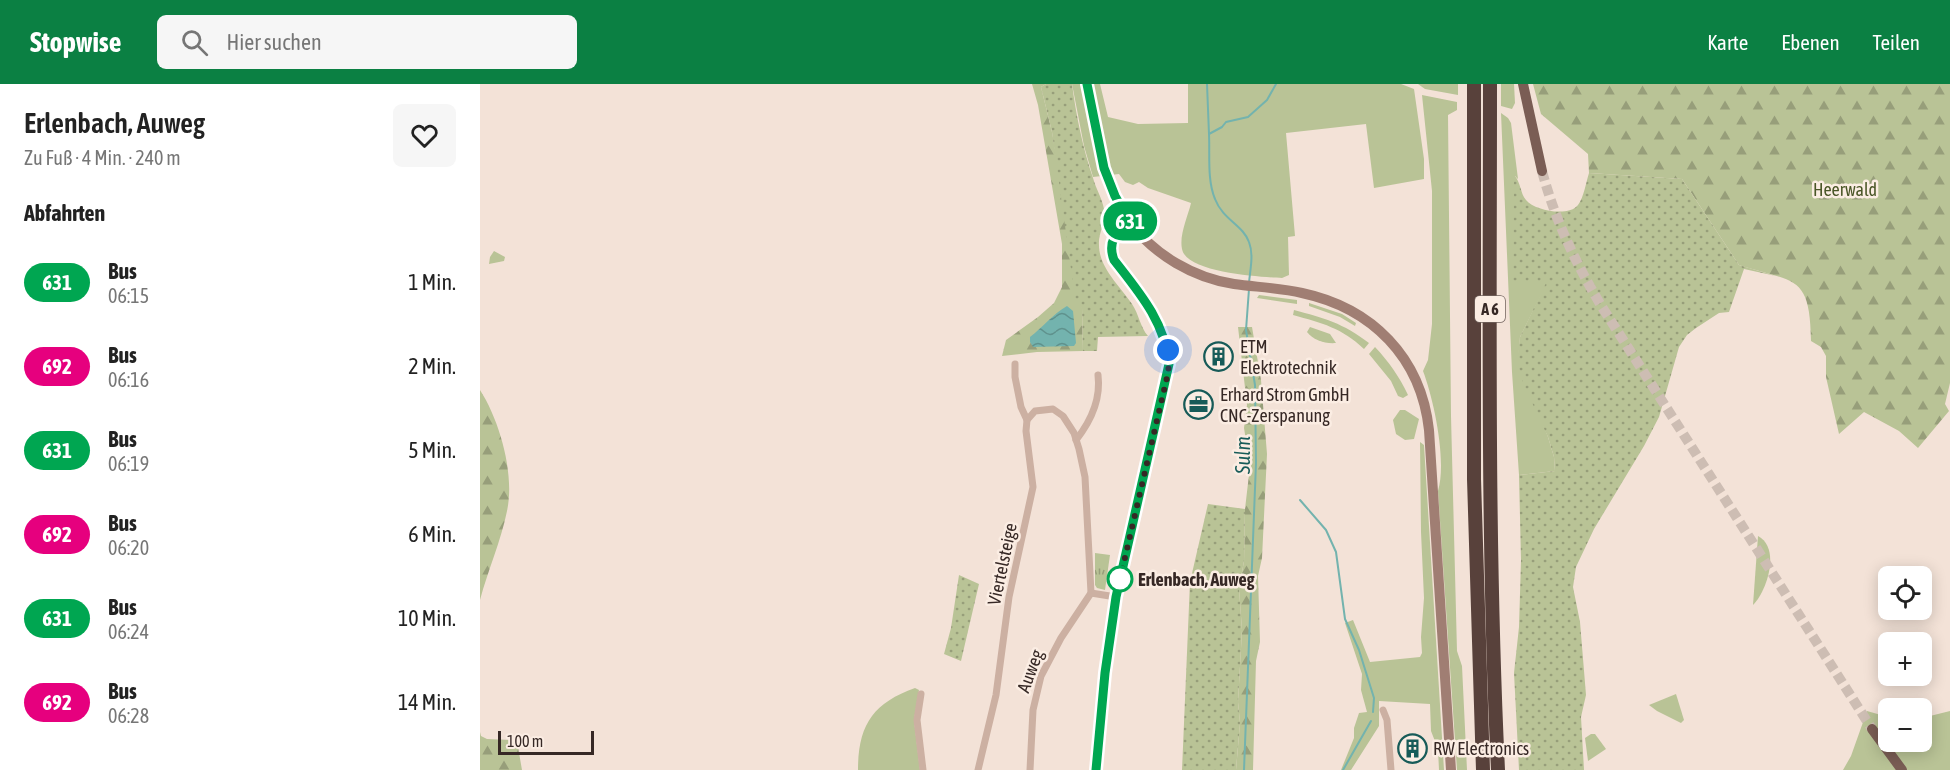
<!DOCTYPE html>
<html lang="de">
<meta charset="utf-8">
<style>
body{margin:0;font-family:"Asap Condensed",sans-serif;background:#f6f6f6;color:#222;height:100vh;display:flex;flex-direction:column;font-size:22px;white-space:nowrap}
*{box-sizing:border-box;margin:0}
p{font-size:20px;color:#767676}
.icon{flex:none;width:33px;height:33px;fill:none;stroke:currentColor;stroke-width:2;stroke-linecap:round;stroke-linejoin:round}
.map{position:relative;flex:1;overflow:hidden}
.side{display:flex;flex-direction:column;background:#fff;width:480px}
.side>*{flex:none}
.badge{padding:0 12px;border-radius:20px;font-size:21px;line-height:39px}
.fabs{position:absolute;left:1398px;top:482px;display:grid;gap:12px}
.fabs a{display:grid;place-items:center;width:54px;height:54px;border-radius:9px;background:#fff;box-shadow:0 3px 15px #0003;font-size:30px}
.scale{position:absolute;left:18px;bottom:15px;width:96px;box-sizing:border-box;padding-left:6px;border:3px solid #362825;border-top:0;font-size:16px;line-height:21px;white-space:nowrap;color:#362825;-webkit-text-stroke:4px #fbede3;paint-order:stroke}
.you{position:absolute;width:30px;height:30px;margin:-15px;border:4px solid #fff;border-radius:50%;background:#1a73e8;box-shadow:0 0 0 9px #1a73e833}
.map>.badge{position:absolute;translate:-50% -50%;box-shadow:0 0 0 3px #fff}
h2{padding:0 24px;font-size:22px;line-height:54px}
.round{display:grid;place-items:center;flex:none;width:63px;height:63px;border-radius:9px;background:#f6f6f6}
.headline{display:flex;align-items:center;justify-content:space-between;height:102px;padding:0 24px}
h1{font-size:28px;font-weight:600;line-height:45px}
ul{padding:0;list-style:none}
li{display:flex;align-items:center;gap:18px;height:84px;padding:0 24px}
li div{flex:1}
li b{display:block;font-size:22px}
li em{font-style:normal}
li .badge{min-width:66px;font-weight:700;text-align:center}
header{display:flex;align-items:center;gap:36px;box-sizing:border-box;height:84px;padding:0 30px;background:#0b8043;color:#fff}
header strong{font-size:28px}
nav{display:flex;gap:33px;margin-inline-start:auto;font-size:21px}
.search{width:420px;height:54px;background:#f6f6f6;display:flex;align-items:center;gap:15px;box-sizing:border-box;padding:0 21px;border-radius:9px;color:#767676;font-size:22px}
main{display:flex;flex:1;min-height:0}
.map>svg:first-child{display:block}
</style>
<header>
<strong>Stopwise</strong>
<div class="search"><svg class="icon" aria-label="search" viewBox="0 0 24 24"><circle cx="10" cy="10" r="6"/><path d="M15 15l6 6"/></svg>Hier suchen</div>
<nav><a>Karte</a><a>Ebenen</a><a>Teilen</a></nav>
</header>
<main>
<section class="side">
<div class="headline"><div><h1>Erlenbach, Auweg</h1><p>Zu Fuß · 4 Min. · 240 m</p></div><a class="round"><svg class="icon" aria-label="heart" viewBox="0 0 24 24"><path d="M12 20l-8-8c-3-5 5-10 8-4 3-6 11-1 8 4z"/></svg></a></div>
<h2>Abfahrten</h2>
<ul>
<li><span class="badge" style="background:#00a651;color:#fff">631</span><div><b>Bus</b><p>06:15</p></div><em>1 Min.</em></li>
<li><span class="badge" style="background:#e6007e;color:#fff">692</span><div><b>Bus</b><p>06:16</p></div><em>2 Min.</em></li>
<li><span class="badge" style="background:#00a651;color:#fff">631</span><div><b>Bus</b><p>06:19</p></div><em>5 Min.</em></li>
<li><span class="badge" style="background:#e6007e;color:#fff">692</span><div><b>Bus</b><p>06:20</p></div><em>6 Min.</em></li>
<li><span class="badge" style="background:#00a651;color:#fff">631</span><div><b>Bus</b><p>06:24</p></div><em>10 Min.</em></li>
<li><span class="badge" style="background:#e6007e;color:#fff">692</span><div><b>Bus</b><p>06:28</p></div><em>14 Min.</em></li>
</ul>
</section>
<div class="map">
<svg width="1470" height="686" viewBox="0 0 1470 686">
<defs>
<pattern id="forest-firs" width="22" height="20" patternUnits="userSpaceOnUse" patternTransform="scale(1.5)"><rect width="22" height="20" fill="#b9c396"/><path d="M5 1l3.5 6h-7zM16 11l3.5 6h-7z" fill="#979e7a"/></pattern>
<pattern id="park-tufts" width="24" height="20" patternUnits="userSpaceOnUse" patternTransform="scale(1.5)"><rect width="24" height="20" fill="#b9c396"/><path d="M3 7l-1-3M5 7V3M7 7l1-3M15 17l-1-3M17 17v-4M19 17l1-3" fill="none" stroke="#979e7a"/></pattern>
<pattern id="garden-dots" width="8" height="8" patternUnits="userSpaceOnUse" patternTransform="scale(1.5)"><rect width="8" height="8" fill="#b9c396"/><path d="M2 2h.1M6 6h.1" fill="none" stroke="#979e7a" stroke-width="1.8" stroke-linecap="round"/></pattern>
<pattern id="water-waves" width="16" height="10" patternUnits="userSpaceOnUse" patternTransform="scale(1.5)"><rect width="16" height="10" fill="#73b3ae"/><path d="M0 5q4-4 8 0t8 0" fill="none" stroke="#5f928d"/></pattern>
</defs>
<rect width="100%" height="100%" fill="#f3e2d7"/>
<g fill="#b9c396">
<path d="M592,0H620L628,33L658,40L708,39V0H921L934,5L944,75V95L894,104L886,40L806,49L815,152L808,153L809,191L802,194C783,193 706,189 702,165C699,151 708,132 711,119L668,104L659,98L653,101L645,98L639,90L613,93L604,62Z"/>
<polygon points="938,0 978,0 978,11 945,5"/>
<polygon points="1021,0 1034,0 1035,19 1032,25 1021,22"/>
<path d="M942,11L977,18V26L968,31L971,332L977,567L982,582L987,686H977L958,407C967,377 954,316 943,287L948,276L952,240V107Z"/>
<polygon points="1021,29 1028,34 1031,39 1038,95 1035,92 1034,199 1067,199 1040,253 1038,277 1068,353 1074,373 1075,387 1039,391 1032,288"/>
<polygon points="14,167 25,173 24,177 9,180 10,173"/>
<polygon points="779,211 817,216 817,220 777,214"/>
<polygon points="829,219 862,230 876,239 875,242 860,233 829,222"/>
<path d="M814,226C844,234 863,239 889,259L884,265C862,244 842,239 813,231Z"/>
<path d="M830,243L850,250L856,259C845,260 833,256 827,248Z"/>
<path d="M895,263C909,278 919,292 928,311L923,314L918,312L911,297L889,270Z"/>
<polygon points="920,326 925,326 939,335 934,355 925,356 916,350 913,336"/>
<polygon points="940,358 944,361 964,686 959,686 958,665 951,647 950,620 899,617 899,642 871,686 861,686 874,654 874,644 879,629 887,628 881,606 882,590 865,539 873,536 890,578 940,573 942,569 941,553 944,514 941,448"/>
<path d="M1278,452C1301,464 1287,507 1273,521Z"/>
<path d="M435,604L439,606L434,636L440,686H378C378,641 393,619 435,604Z"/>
<polygon points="1196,610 1204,636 1201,639 1177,627 1169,621"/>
<polygon points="1387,627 1408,633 1408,657 1442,657 1442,634 1470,627 1470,686 1363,686 1371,672"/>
<polygon points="1111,650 1115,650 1126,665 1108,677 1105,654"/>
</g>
<g fill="url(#forest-firs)">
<polygon points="552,0 566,0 561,3 572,48 602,224 603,267 557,268 522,272 526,256 558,233 574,219 582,203 582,160 558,21"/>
<path d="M1053,0H1470V299L1465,320L1469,327L1438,364L1419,347L1384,328L1359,350L1346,293V272L1341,263L1331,257C1330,190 1315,199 1259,181L1202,95L1109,89L1108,70L1061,30Z"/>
<polygon points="758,243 772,243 781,296 787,370 782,474 778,492 780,558 776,577 773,686 756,686 760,639 758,618 762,546 759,505 764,477 765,425 770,382 764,344 767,321"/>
<path d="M0,306C20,337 35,391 27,427C21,457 8,486 0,516Z"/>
<polygon points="0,648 1,652 7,655 33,656 38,663 42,686 0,686"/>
</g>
<polygon fill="url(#park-tufts)" points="615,469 630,471 625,506 617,504 615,501"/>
<g fill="url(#garden-dots)">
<path d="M566,0H592C596,31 603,65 613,94C616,105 622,114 624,125C627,137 618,148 619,161C619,184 640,202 652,220C659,230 660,243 668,252L618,253L617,267H603L602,224L596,221L572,48L561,3Z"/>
<path d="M1109,89L1202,95L1259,181L1296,192L1264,185L1249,228L1239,229L1216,244L1207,251L1199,263L1179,333L1164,362L1114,445L1096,483L1093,503L1100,538L1106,611L1101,633L1104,686H1039L1034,589L1039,543L1041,476L1039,391L1075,387L1074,373L1068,353L1043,299L1037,277L1040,253L1066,199H1033L1034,91C1041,98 1040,109 1046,116C1055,127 1089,133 1098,121C1104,113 1106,98 1109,89Z"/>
<polygon points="728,420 765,425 764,477 759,505 762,546 758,618 760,639 756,686 702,686 710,498"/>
<polygon points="479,491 499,500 481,577 464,570 471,544"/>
</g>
<path fill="url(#water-waves)" d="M587,222L593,227L596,259L594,262L553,263L550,258V253C563,243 573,230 587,222Z"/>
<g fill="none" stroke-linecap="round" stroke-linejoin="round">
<g stroke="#73b3ae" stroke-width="2">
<polyline points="727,0 729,50"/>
<path d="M769,199C770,186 774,171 769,158C763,141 743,136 735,115C727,96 730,71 729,50L742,43L746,38L768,33L787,16L796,0"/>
<polyline points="820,416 846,446 856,468 865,535 879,566 894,614 893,628"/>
<polyline points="764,686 776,379 775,301 766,246 769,205"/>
<polyline points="863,686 891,637"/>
</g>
<path stroke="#cdbdb3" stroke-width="10" stroke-dasharray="10 5" stroke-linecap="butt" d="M1062,87C1075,136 1096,180 1122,223L1392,645"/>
<g stroke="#ccb0a2" stroke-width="7">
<polyline points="547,336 555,327 573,325 583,332 594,349 599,365 605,393 611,509 581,554 561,592 553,626 550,686"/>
<path d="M596,356C611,337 621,315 618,291"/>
<polyline points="611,509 636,513"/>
<polyline points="441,610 437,636 443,686"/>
<polyline points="903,626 907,636 911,686"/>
<polyline points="498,686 516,611 529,513 553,403 546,347 547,336 541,323 535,293 535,280"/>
</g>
<g stroke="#a07e73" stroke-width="10">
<path d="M607,0C616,48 621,98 650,138C674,171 714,194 754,200C776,203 799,204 822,209C892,224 941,273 949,346L971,686"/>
<path d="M616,686L625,589L636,513L689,280C687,261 681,243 672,226C662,210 631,181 631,163C631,151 641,145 650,138"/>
</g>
<g stroke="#7a5d54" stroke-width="10">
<polyline points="1043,0 1062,87"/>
<polyline points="1392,645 1422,686"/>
</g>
<g stroke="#58413b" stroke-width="14">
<polyline points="994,0 994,395 1003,686"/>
<path d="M1010,0C1010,229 1007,458 1018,686"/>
</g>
</g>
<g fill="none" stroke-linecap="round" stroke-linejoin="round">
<defs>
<path id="line" d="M607,0L624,84L635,112L650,138C636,149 627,157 634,176C659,208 685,238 689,280L636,513L625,589L616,686"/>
</defs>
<use href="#line" stroke="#fff" stroke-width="14"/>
<use href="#line" stroke="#00a651" stroke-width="9"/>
<polyline stroke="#362825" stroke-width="6" stroke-dasharray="0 10.8" points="640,495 688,289 689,280 688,266"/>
</g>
<defs>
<symbol id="building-ring" viewBox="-11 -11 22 22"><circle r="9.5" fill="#fbede3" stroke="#175b58" stroke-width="1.5"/><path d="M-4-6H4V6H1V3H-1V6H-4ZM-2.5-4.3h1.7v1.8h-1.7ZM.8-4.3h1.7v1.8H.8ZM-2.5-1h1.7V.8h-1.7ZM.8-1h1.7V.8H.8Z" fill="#175b58"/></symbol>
<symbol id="office-ring" viewBox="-11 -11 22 22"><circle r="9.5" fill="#fbede3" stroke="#175b58" stroke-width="1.5"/><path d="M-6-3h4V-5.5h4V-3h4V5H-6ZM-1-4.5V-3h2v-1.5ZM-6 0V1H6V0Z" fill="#175b58"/></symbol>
</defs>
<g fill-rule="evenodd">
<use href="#building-ring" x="722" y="256" width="33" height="33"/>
<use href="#office-ring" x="702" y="304" width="33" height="33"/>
<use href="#building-ring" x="916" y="648" width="33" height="33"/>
</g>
<circle fill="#fff" stroke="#00a651" stroke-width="3" cx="640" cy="495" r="12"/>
<g text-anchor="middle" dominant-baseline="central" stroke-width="5" stroke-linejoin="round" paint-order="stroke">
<rect fill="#fbede3" stroke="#71635e" stroke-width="1.5" x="995" y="212" width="30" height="26" rx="4.5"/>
<g font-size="16" font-weight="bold" fill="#362825">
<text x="1010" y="225">A 6</text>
</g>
<g font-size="18" fill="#4a5627" stroke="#fbede3">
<text x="1365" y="105">Heerwald</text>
</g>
<g font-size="18" fill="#362825" stroke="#fbede3" text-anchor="start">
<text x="760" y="262">ETM<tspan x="760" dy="21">Elektrotechnik</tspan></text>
<text x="740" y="310">Erhard Strom GmbH<tspan x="740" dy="21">CNC-Zerspanung</tspan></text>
<text x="953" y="664">RW Electronics</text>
</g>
<g font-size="18" fill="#362825" stroke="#fbede3">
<text transform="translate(522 480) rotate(-78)">Viertelsteige</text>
<text transform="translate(550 587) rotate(-70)">Auweg</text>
</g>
<g font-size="18" font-weight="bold" fill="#362825" stroke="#fbede3" text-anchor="start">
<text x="658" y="495">Erlenbach, Auweg</text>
</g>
<g font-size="20" font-style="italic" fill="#175b58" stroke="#fbede3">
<text transform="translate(762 371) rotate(-90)">Sulm</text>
</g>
</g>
</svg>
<div class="fabs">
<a><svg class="icon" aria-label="locate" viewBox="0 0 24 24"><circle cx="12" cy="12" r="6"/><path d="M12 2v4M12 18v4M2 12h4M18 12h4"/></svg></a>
<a>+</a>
<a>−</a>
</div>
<div class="scale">100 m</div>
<div class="you" style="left:688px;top:266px"></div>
<b class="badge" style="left:650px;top:137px;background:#00a651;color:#fff">631</b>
</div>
</main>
